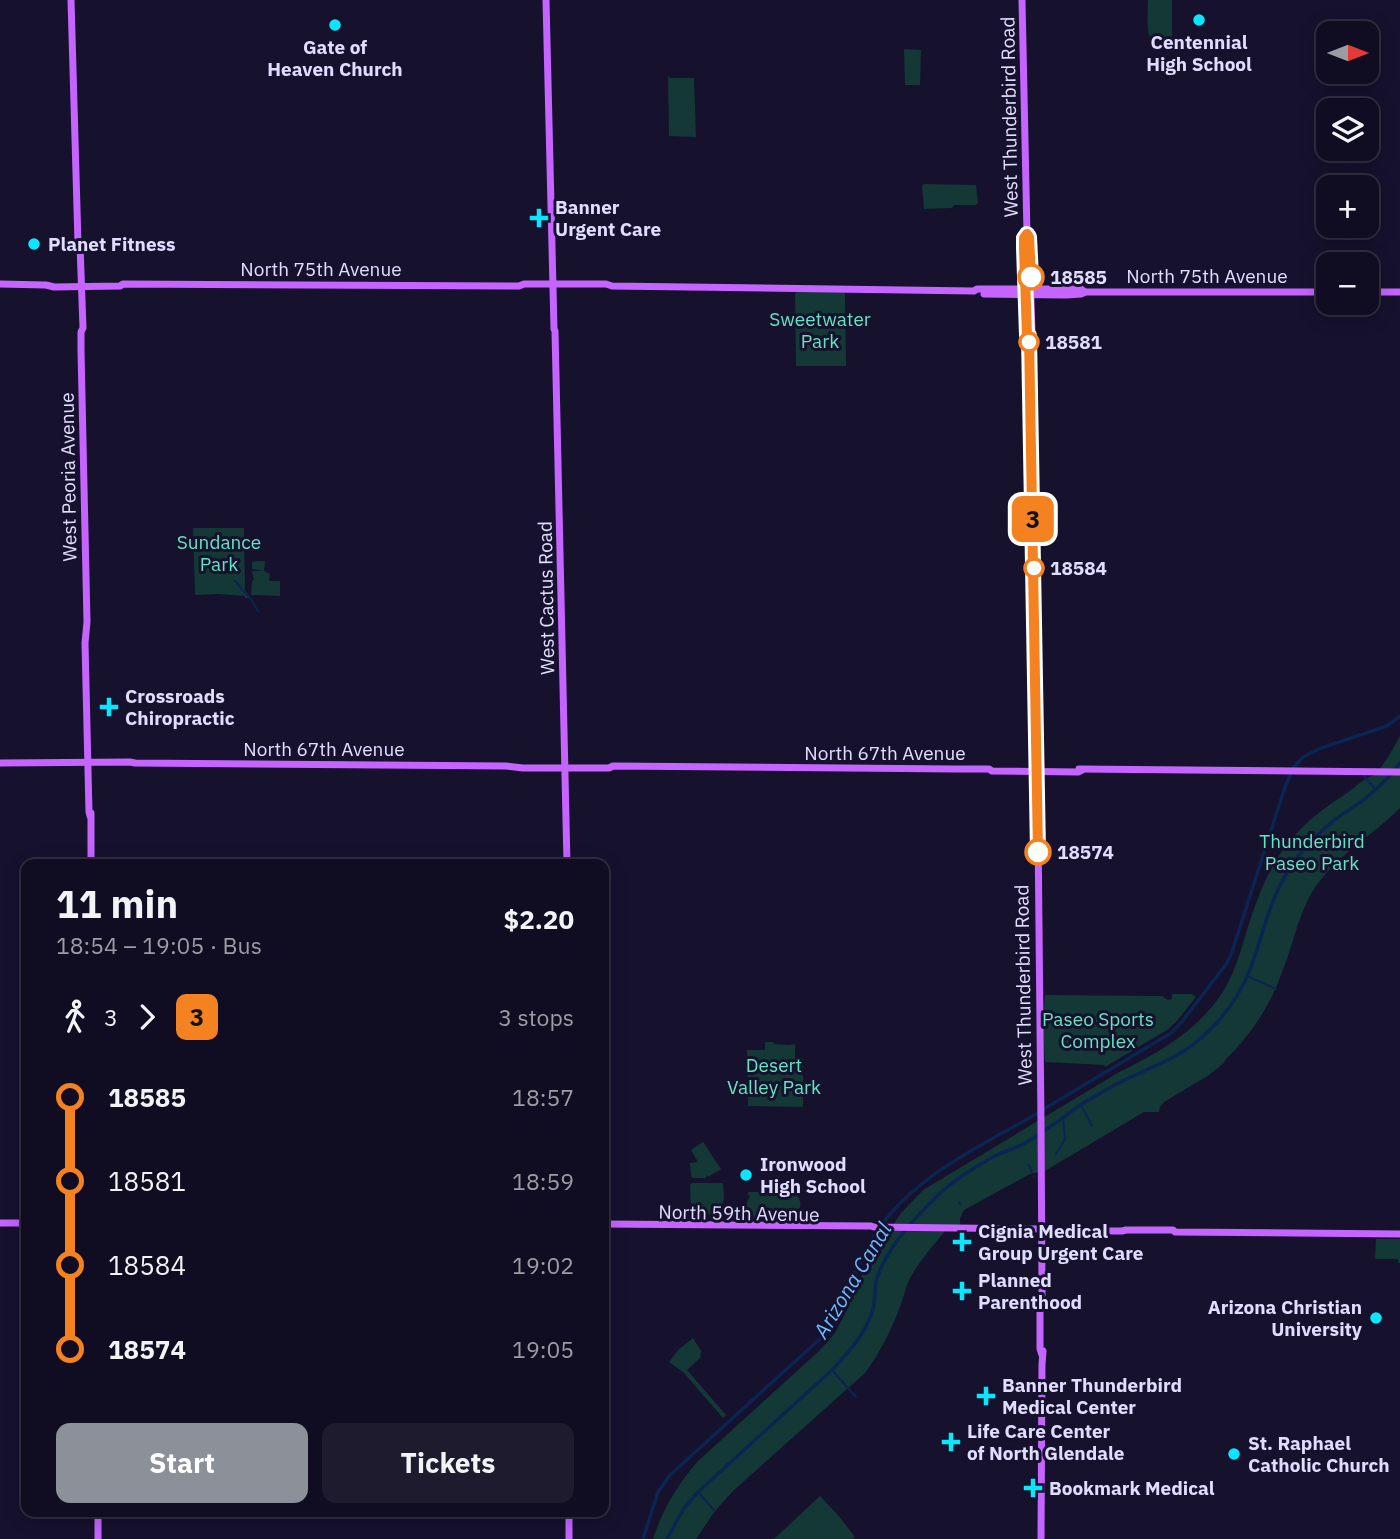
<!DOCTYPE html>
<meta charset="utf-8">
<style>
body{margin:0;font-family:"IBM Plex Sans",sans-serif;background:#1e1b2f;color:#f1f3f6;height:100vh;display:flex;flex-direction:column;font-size:26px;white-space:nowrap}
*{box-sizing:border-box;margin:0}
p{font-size:23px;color:#9c9ca5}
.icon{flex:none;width:38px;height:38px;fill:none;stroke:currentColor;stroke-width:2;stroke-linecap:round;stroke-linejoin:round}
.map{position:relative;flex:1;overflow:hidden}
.details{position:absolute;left:21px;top:859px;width:588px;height:658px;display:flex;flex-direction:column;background:#100d22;border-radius:14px;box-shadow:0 4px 18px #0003,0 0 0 2px #302d40}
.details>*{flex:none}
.badge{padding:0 14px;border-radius:10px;font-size:24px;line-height:46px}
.needle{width:46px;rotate:90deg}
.fabs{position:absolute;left:1316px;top:21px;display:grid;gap:14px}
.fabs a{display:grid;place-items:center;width:63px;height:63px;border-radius:14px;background:#100d22;box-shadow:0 4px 18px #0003,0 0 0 2px #302d40;font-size:35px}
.map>.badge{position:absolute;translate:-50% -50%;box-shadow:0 0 0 4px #fff}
.legs{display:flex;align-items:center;gap:10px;height:77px;padding:0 35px;font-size:23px}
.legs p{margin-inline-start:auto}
.summary{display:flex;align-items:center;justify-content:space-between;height:119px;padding:0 35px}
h1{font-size:38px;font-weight:800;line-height:52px}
.cta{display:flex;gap:14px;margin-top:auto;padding:14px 35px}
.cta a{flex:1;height:80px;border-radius:14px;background:#8c9099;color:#fff;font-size:28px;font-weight:800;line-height:80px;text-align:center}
.cta a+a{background:#1e1b2f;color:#f1f3f6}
ul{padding:0 35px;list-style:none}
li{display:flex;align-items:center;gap:24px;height:84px;font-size:26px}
li i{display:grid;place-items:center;width:10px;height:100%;margin:0 9px;background:currentColor}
li i::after{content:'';width:18px;height:18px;margin:-9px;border:5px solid;border-radius:50%;background:#100d22}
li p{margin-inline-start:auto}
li:first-child i{background:linear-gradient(#0000 50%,currentColor 0)}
li:last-child i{background:linear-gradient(currentColor 50%,#0000 0)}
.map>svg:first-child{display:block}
</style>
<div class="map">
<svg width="1400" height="1539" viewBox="0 0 1400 1539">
<rect width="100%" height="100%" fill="#16112d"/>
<g fill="#133836">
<path d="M1148,0H1172V41H1169V39C1142,56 1148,14 1148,0Z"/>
<polygon points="904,49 921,50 920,85 905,85"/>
<polygon points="668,76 670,78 694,78 696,137 669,136"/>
<polygon points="924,184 976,185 978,203 976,205 954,205 952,208 924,209 922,186"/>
<polygon points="797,291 845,292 846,366 796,366 795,294"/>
<polygon points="193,528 244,528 245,590 251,598 245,598 245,596 218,594 195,595"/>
<polygon points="258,561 265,561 264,571 270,574 269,581 280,581 280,596 251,595 252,581 254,580 252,571 263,571 252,569 252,562"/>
<path d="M1400,736V808C1370,838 1333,857 1311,894C1297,919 1292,949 1281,975C1269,1008 1250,1036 1225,1060L1224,1063L1209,1075L1164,1102L1160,1107L1159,1112H1144L1045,1171L1030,1174L964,1210L960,1218V1225H950C936,1242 921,1259 910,1278C906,1287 904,1295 901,1304C892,1329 881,1351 865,1373L733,1491L715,1511L696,1539H653C662,1510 678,1484 698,1461L819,1351L835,1333L847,1310L868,1260L883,1232H888L901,1213L923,1190L1121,1071C1158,1053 1193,1033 1218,999C1233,979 1240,953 1247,930C1267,866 1286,832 1344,795C1354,789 1364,777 1375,775L1387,759Z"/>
<polygon points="1172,994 1192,994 1196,997 1176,1022 1167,1030 1105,1067 1104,1065 1045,1062 1043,1023 1045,995 1162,996 1168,1000 1172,999"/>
<polygon points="765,1042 773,1042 774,1044 789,1045 795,1044 795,1058 803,1058 803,1105 802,1107 748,1106 747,1050 765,1050"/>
<polygon points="703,1142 721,1169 708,1177 707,1175 706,1178 693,1178 691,1176 690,1163 698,1162 691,1150"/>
<path d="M692,1183H723C723,1188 725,1197 723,1202C719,1216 702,1216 691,1216L690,1185Z"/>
<path d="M801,1191V1194L797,1195C802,1202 802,1209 794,1214L756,1216L762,1219L761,1220L747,1217L748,1216L757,1218L748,1214L752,1215L746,1205L750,1195H748V1192Z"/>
<polygon points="1376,1239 1400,1239 1400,1263 1398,1263 1398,1259 1375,1259"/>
<polygon points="693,1338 701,1351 700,1358 687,1370 726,1415 723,1418 684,1373 669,1362 678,1350"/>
<polygon points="820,1496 838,1515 855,1537 852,1539 774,1539"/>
</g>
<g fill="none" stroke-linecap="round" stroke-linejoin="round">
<g stroke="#0b2552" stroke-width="2">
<polyline points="235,581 250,598 258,611"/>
<polyline points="1364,776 1376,790"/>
<polyline points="1247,976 1276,989"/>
<polyline points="1081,1105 1092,1126"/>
<polyline points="1063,1118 1065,1138"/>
<polyline points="1056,1154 1065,1139"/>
<polyline points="1029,1165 1032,1173"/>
<polyline points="1034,1176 1034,1177"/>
<polyline points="959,1202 960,1204"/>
<polyline points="832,1370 856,1397"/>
<polyline points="698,1492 715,1511"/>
</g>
<g stroke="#0b2552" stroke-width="3.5">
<polyline points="1044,1109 1171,1033 1181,1023 1227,963 1231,955 1285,787 1294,767 1303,757 1321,748 1387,726 1400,716"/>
<path d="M643,1539L658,1492L670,1475L822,1337C846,1305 854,1266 876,1233C913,1176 981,1146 1038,1113"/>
<path d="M667,1539L684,1508L698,1492L832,1370C848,1353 867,1332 873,1309C876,1298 874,1288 877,1278C888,1246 914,1219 936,1197C951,1182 975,1167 993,1157C1000,1153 1009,1151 1017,1147C1040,1136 1059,1120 1079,1106C1089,1099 1100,1094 1111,1087C1139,1071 1170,1063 1195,1043C1220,1023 1240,996 1251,967C1263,934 1270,898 1290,868C1302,849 1319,832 1337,818C1350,809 1364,801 1375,790C1385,782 1393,772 1400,763"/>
</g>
<g stroke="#c564ff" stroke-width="7">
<polyline points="71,0 78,243 77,247"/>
<polyline points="546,0 554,329 555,331 567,864"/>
<polyline points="1022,0 1027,234 1029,237 1032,333 1029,336 1029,354 1037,732 1041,1122 1042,1286 1042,1298 1040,1300 1040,1349 1042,1355"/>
<polyline points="1027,234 1024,238 1024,248 1026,334 1029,336"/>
<polyline points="78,243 80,245 83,328 81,332 81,351 87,622 85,643 89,812 90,816"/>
<polyline points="0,284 46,285 54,287 120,286 123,284 519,286 524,284 606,284 612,286 974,291 977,289 1081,289 1085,292"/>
<polyline points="1367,292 1400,292"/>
<polyline points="984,294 1067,295 1081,294 1085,292 1328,292"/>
<polyline points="0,763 130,762 135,763 506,766 523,768 609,768 613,766 955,769 989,769 992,771 1078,772 1082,770"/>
<polyline points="1079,769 1400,772"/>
<polyline points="91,864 91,813"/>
<polyline points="0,1223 26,1223"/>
<polyline points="604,1224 871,1226 874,1227 1042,1229 1047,1231 1122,1231 1126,1230 1173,1230 1175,1232 1400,1234"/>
<polyline points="98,1539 98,1512"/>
<polyline points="569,1539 569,1512"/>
<polyline points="1041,1539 1042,1365 1043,1351"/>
</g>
</g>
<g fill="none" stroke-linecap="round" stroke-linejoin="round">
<defs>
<polyline id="line-1" points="1031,277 1029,237 1027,234 1024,238 1024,248 1027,335 1029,336 1038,852"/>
</defs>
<use href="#line-1" stroke="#fff" stroke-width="16"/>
<use href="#line-1" stroke="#f58220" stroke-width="10"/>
</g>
<g fill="#09e7ff" stroke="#16112d" stroke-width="2.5">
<circle cx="1199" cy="20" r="7"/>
<circle cx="335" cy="25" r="7"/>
<path d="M535.5 207.5h7v7h7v7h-7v7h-7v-7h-7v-7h7z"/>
<circle cx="34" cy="244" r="7"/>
<path d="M105.5 696.5h7v7h7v7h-7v7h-7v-7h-7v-7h7z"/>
<circle cx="746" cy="1175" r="7"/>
<path d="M958.5 1231.5h7v7h7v7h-7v7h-7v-7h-7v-7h7z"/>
<path d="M958.5 1280.5h7v7h7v7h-7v7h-7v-7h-7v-7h7z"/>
<circle cx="1376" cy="1318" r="7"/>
<path d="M982.5 1385.5h7v7h7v7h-7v7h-7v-7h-7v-7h7z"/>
<path d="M947.5 1431.5h7v7h7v7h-7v7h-7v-7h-7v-7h7z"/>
<circle cx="1234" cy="1454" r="7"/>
<path d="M1029.5 1477.5h7v7h7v7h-7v7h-7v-7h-7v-7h7z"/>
</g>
<g fill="#fff" stroke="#f58220" stroke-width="3.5">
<circle cx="1031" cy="277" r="12"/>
<circle cx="1029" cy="342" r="9"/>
<circle cx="1034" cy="568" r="9"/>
<circle cx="1038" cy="852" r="12"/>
</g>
<g text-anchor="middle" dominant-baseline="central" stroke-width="6" stroke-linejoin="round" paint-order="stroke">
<g font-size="19" font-weight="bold" fill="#e1ddff" stroke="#16112d" text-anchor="start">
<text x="1199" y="42" text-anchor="middle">Centennial<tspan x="1199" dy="22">High School</tspan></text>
<text x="335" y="47" text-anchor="middle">Gate of<tspan x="335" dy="22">Heaven Church</tspan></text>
<text x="555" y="207">Banner<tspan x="555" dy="22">Urgent Care</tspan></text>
<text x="48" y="244">Planet Fitness</text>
<text x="125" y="696">Crossroads<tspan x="125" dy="22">Chiropractic</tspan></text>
<text x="760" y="1164">Ironwood<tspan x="760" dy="22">High School</tspan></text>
<text x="978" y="1231">Cignia Medical<tspan x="978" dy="22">Group Urgent Care</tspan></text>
<text x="978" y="1280">Planned<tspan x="978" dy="22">Parenthood</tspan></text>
<text x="1362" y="1307" text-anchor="end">Arizona Christian<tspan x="1362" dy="22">University</tspan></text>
<text x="1002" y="1385">Banner Thunderbird<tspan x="1002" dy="22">Medical Center</tspan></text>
<text x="967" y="1431">Life Care Center<tspan x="967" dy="22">of North Glendale</tspan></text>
<text x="1248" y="1443">St. Raphael<tspan x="1248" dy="22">Catholic Church</tspan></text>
<text x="1049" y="1488">Bookmark Medical</text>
</g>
<g font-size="19" fill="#e1ddff" stroke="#16112d">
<text transform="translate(1009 117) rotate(-91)">West Thunderbird Road</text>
<text x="321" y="269">North 75th Avenue</text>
<text x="1207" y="276">North 75th Avenue</text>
<text transform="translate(68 477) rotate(-91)">West Peoria Avenue</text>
<text transform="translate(546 598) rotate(-91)">West Cactus Road</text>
<text x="324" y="749">North 67th Avenue</text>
<text x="885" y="753">North 67th Avenue</text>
<text transform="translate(1023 985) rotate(-91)">West Thunderbird Road</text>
<text transform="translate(739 1213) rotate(1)">North 59th Avenue</text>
</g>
<g font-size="19" font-weight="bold" fill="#e1ddff" stroke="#16112d" text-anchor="start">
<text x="1050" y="277">18585</text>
<text x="1045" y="342">18581</text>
<text x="1050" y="568">18584</text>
<text x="1057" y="852">18574</text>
</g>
<g font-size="19" fill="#63e5c4" stroke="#16112d">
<text x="820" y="319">Sweetwater<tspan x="820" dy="22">Park</tspan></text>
<text x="219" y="542">Sundance<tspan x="219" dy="22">Park</tspan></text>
<text x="1312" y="841">Thunderbird<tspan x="1312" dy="22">Paseo Park</tspan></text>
<text x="1098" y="1019">Paseo Sports<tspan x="1098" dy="22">Complex</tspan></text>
<text x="774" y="1065">Desert<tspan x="774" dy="22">Valley Park</tspan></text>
</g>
<g font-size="21" font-style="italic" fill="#6bbbff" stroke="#16112d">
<text transform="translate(852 1280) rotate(-59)">Arizona Canal</text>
</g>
</g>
</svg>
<div class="fabs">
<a><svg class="needle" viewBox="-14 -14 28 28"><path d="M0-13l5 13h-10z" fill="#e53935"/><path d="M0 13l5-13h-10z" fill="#9c9ca5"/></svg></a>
<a><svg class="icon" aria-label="layers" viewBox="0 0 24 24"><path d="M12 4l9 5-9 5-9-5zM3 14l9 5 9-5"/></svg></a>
<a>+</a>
<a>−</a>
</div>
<b class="badge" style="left:1033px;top:519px;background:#f58220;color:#111">3</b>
<section class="details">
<div class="summary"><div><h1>11 min</h1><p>18:54 – 19:05 · Bus</p></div><b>$2.20</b></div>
<div class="legs"><svg class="icon" aria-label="walk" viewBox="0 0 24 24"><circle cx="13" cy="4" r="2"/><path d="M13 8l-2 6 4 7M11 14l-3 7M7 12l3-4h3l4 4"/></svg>3<svg class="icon" aria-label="forward" viewBox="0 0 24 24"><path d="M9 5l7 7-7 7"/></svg><b class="badge" style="background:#f58220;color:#111">3</b><p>3 stops</p></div>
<ul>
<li><i style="color:#f58220"></i><b>18585</b><p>18:57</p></li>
<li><i style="color:#f58220"></i><span>18581</span><p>18:59</p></li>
<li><i style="color:#f58220"></i><span>18584</span><p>19:02</p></li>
<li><i style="color:#f58220"></i><b>18574</b><p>19:05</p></li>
</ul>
<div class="cta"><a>Start</a><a>Tickets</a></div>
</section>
</div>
